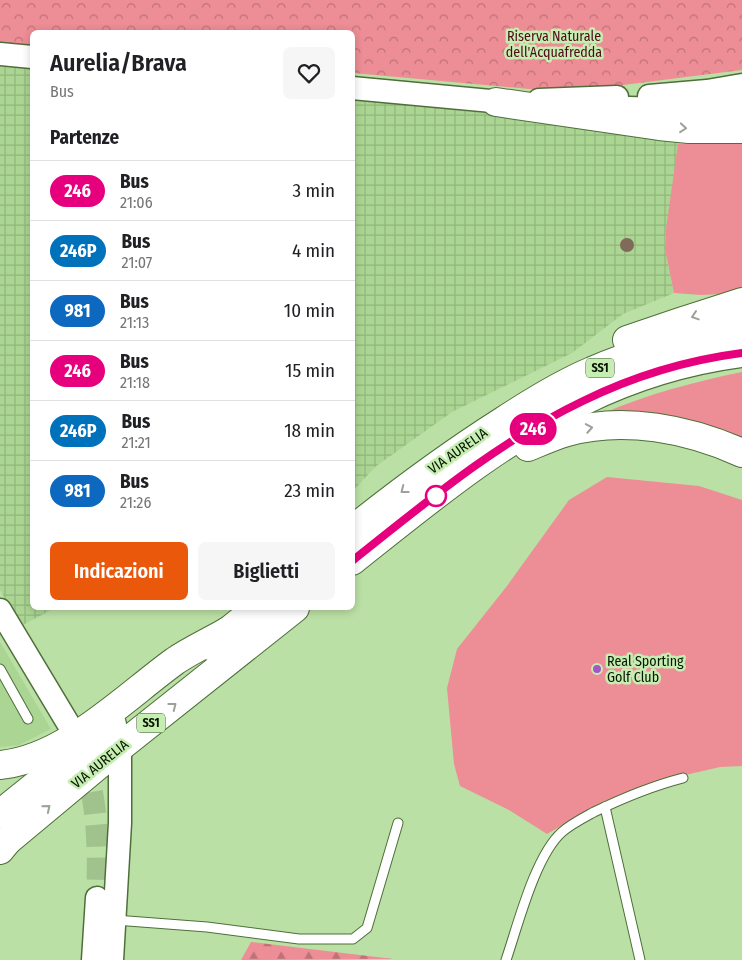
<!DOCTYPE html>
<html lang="it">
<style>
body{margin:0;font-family:"Fira Sans Condensed",sans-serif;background:#f6f6f6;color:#202124;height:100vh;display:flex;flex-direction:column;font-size:19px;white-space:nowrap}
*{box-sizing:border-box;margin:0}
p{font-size:16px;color:#757577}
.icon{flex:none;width:28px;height:28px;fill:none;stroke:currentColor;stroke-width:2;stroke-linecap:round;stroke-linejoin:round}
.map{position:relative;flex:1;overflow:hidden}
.side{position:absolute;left:30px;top:30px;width:325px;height:580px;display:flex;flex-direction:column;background:#fff;border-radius:8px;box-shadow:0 2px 8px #0003}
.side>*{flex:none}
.badge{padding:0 10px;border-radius:16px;font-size:18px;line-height:32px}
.map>.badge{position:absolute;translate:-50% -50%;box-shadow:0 0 0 2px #fff}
h2{padding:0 20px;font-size:19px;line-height:45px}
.round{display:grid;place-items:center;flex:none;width:52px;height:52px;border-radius:8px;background:#f6f6f6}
.headline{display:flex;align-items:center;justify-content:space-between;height:85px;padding:0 20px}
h1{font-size:24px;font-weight:600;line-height:38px}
.button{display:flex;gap:10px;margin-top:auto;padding:10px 20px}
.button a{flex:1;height:58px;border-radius:8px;background:#ea580c;color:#fff;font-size:20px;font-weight:600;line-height:58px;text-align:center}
.button a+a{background:#f6f6f6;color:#202124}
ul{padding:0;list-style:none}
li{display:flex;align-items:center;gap:15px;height:60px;padding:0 20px;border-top:1px solid #e0e0e0}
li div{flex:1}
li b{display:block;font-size:19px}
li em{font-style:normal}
li .badge{min-width:55px;font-weight:700;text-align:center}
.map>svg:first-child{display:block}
</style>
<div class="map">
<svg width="742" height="960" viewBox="0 0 742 960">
<defs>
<pattern id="industrial-grid" width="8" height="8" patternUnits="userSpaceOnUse" patternTransform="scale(1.25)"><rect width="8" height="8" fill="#abd593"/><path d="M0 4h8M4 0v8" fill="none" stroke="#92b67d"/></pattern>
<pattern id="forest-firs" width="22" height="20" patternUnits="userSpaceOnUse" patternTransform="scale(1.25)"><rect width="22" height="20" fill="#ed8d95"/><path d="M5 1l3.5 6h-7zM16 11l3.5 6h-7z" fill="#be7277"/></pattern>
<pattern id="park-crowns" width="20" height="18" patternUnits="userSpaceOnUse" patternTransform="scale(1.25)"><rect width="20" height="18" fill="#ed8d95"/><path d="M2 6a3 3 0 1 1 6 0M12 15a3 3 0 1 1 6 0" fill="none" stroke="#be7277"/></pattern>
</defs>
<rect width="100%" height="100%" fill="#bbe0a5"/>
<polygon fill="#abd593" points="0,642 51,729 19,745 0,747"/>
<g fill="url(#industrial-grid)">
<polygon points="0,64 32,67 32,608 55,608 21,626 0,590"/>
<polygon points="353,98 582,124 682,139 666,229 665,249 674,293 623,314 572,353 452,412 375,467 353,491"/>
</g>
<g fill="#ed8d95">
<polygon points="742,142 742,293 701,295 674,293 665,249 666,229 678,144 711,144"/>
<path d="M742,372V439L602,414C647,394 694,382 742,372Z"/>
<polygon points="607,477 699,486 742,500 742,766 720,767 655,782 602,802 547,834 509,810 460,786 454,764 447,688 457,649 507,586 569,500"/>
</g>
<polygon fill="url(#forest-firs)" points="251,942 393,959 241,960"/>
<polygon fill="url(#park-crowns)" points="0,0 742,0 742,70 623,85 563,90 529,89 353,73 352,32 32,32 32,46 0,43"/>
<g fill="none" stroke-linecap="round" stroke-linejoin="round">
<path stroke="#a0c28d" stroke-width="22" stroke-dasharray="22 11" stroke-linecap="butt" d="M84,760C98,804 99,852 97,898"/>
<defs>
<g id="service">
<polyline points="0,669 28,719"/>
<polyline points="605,807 640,960"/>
<polyline points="115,920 207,927 299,939 353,939 367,928 398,823"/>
<path d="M506,960C518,925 535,856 562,832C571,824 583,818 594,812C623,798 652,786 683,778"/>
</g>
<g id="tertiary">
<polyline points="0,54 32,57"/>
<polyline points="352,88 513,103"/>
<polyline points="649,96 707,91 742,85"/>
<polyline points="539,100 617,97"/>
<polyline points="600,107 688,110 742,106"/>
<polyline points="0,610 69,725"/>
<polyline points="93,960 97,898"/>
<polyline points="112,960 120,823 120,747"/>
</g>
<g id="trunk">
<polyline points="496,102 659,126 689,129 742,129"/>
<polyline points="627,340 680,322 742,302"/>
<path d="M528,447C540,442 553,436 567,432C624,416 689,429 742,453"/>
<path d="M352,530C401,491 451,454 503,421C532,402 561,384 592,371C639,350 691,338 742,329"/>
<path d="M352,561C425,503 499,441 583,401C632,377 688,360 742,353"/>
<polyline points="210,646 257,608"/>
<polyline points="0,814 112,724"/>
<polyline points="0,847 120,747 295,608"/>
</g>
<g id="motorway">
<path d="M0,765C65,759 124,698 175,661C191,650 211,641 228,631"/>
<polyline points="0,850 9,839"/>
</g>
</defs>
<use href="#service" stroke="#4e6f39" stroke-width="11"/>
<use href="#tertiary" stroke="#4e6f39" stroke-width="25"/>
<use href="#trunk" stroke="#4e6f39" stroke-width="30"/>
<use href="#motorway" stroke="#4e6f39" stroke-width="30"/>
<use href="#service" stroke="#fff" stroke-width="9"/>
<use href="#tertiary" stroke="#fff" stroke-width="22"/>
<use href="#trunk" stroke="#fff" stroke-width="28"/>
<use href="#motorway" stroke="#fff" stroke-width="28"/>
</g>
<circle fill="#806a59" cx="627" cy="245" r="7"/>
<defs><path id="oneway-chevron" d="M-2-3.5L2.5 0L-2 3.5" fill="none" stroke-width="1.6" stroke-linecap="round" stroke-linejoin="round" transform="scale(1.25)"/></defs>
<g stroke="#9ca19a">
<use href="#oneway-chevron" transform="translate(683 128) rotate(5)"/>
<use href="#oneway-chevron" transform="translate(695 316) rotate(162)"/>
<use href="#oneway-chevron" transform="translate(589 428) rotate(-10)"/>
<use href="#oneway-chevron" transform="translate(404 490) rotate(142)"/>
<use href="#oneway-chevron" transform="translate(173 706) rotate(-38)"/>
<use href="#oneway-chevron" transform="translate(47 808) rotate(-40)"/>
</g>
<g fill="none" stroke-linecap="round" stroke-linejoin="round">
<defs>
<path id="line" d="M352,561C425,503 499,441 583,401C632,377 688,360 742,353"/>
</defs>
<use href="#line" stroke="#fff" stroke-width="11"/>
<use href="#line" stroke="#e6007e" stroke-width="8"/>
</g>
<circle fill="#fff" stroke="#e6007e" stroke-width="2.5" cx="436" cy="496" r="10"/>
<circle fill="#a556c7" stroke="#c7eeb2" stroke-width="2" cx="597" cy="669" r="5"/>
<g text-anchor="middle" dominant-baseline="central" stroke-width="5" stroke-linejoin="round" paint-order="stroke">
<g fill="#c7eeb2" stroke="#415637" stroke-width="1">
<rect x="586" y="358.5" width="28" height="19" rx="4"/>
<rect x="137" y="713.5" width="28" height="19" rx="4"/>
</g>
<g font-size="12" font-weight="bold" fill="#081502">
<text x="600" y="368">SS1</text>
<text x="151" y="723">SS1</text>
</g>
<g font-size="14" fill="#500a1a" stroke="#c7eeb2">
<text x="554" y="36">Riserva Naturale<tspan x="554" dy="16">dell'Acquafredda</tspan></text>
</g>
<g font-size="14" fill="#081502" stroke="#c7eeb2">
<text transform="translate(458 451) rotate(-35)">VIA AURELIA</text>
<text transform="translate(100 764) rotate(-39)">VIA AURELIA</text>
</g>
<g font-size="14" fill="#081502" stroke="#c7eeb2" text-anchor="start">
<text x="607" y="661">Real Sporting<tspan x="607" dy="16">Golf Club</tspan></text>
</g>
</g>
</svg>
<b class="badge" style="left:533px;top:429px;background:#e6007e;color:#fff">246</b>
<section class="side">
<div class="headline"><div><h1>Aurelia/Brava</h1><p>Bus</p></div><a class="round"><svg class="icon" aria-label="heart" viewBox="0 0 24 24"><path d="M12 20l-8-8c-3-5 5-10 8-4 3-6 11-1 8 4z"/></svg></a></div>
<h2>Partenze</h2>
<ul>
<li><span class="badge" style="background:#e6007e;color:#fff">246</span><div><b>Bus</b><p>21:06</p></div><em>3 min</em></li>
<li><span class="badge" style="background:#0072bc;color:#fff">246P</span><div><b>Bus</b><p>21:07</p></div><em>4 min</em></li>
<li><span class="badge" style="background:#0c69bf;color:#fff">981</span><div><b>Bus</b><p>21:13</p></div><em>10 min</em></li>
<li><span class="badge" style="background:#e6007e;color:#fff">246</span><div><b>Bus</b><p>21:18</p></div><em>15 min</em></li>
<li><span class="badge" style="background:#0072bc;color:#fff">246P</span><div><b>Bus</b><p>21:21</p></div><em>18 min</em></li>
<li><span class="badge" style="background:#0c69bf;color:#fff">981</span><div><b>Bus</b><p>21:26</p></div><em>23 min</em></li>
</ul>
<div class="button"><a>Indicazioni</a><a>Biglietti</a></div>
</section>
</div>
